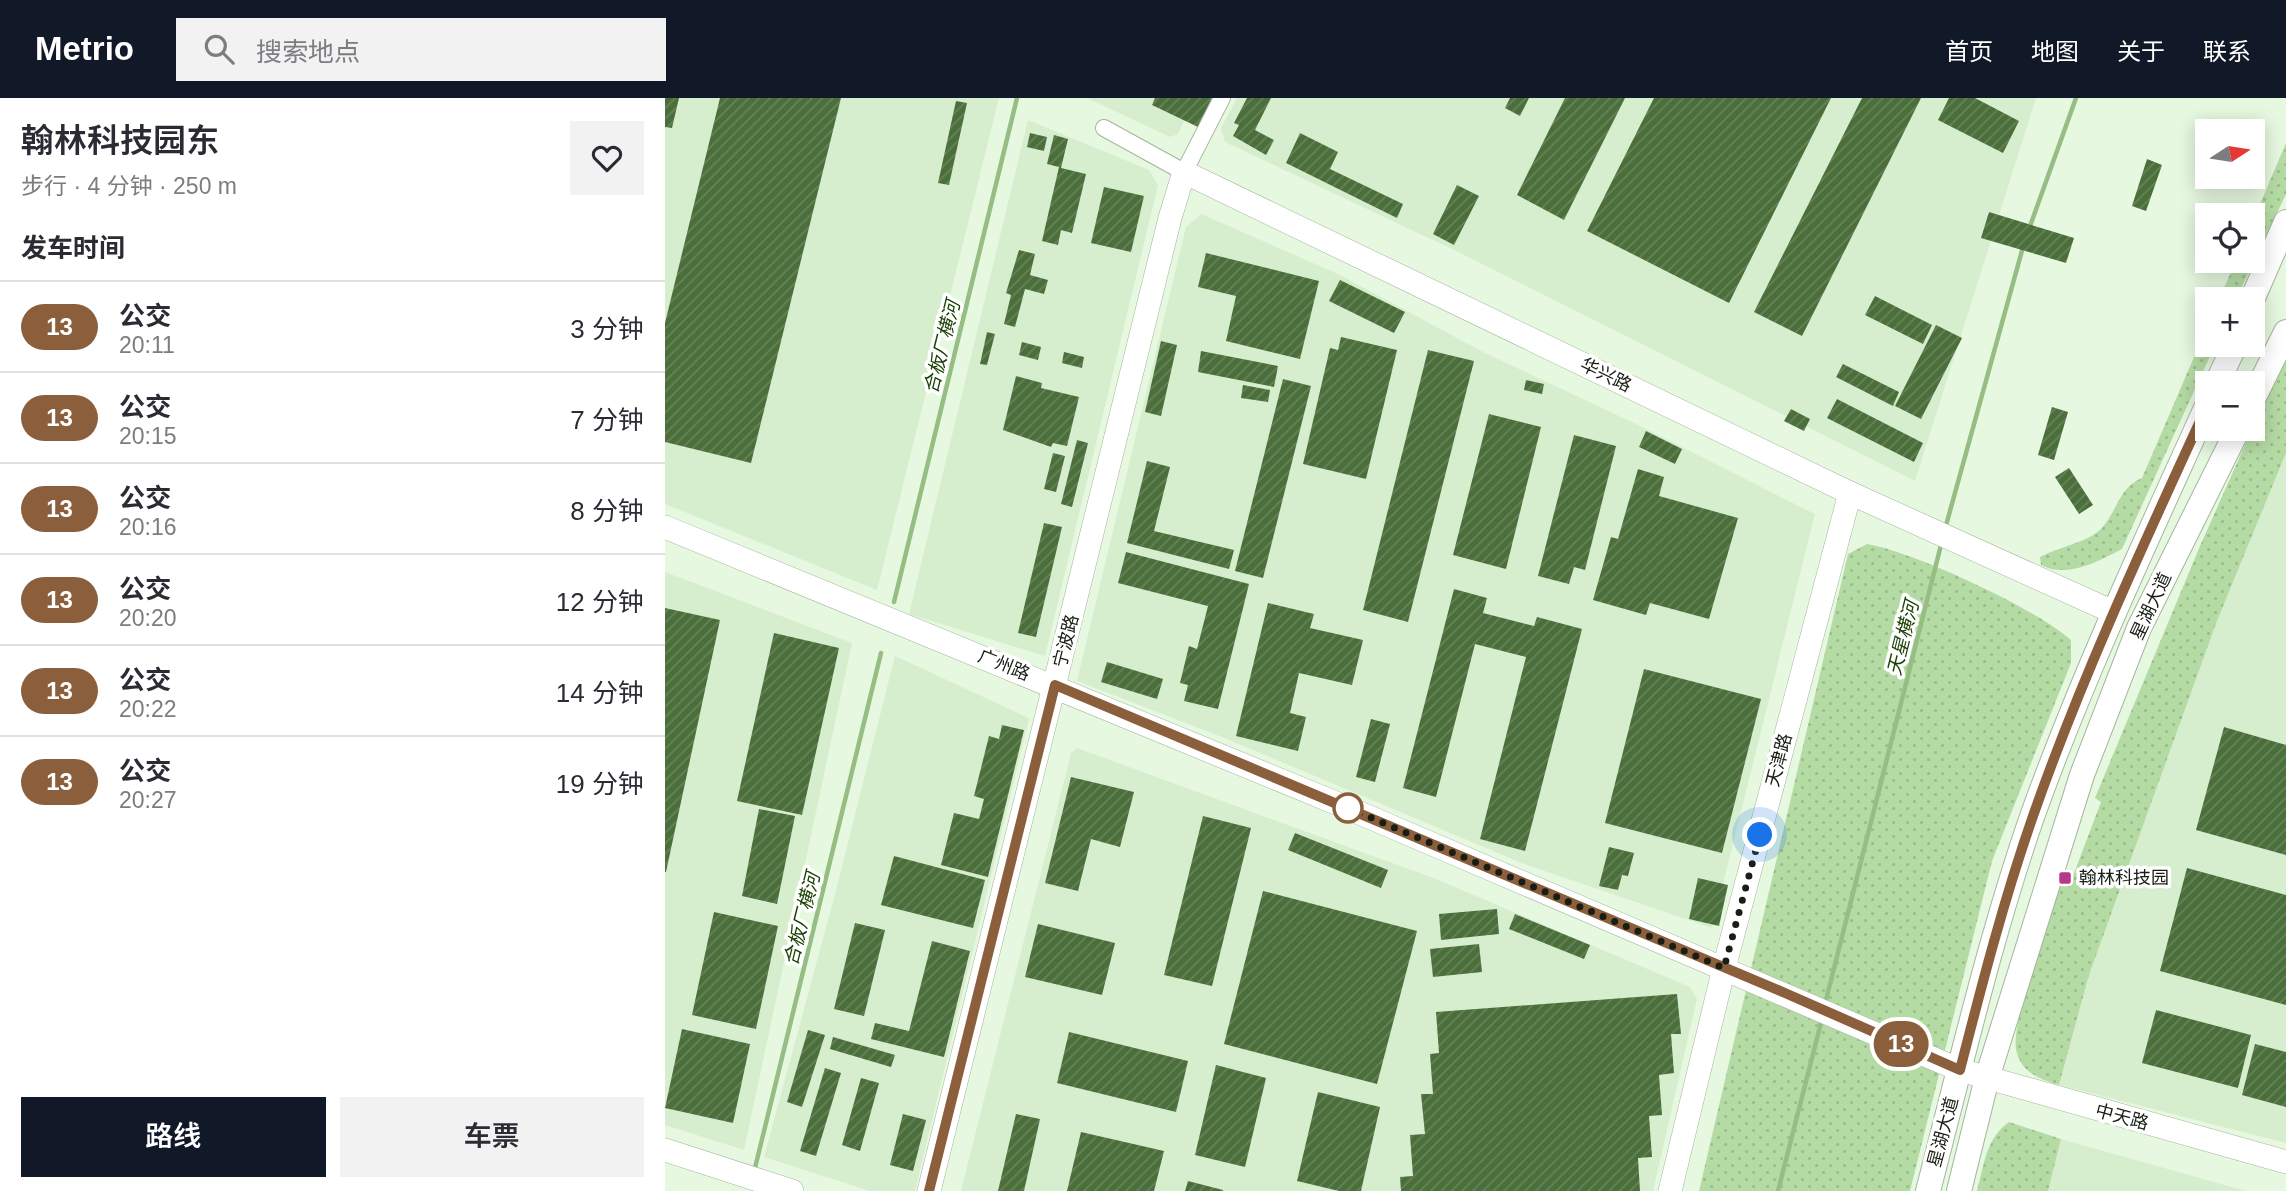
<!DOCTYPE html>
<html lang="zh">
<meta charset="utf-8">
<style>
body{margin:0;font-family:Arial,"Noto Sans SC",sans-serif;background:#f2f2f3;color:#2b2b33;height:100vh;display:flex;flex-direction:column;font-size:26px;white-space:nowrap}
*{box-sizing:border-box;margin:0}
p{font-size:23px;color:#7c7c81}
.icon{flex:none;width:38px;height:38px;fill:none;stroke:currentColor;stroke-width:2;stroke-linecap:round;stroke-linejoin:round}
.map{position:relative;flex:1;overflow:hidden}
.drawer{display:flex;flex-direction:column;background:#fff;width:665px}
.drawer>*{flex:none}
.badge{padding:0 14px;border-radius:23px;font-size:24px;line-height:46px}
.needle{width:46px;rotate:78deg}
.tools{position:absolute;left:1530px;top:21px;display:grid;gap:14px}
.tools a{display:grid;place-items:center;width:70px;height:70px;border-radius:0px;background:#fff;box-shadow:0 4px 18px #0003;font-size:35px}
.you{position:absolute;width:35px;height:35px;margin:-18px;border:5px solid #fff;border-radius:50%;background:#1a73e8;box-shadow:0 0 0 10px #1a73e833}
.map>.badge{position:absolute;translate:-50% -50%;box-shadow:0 0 0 4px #fff}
h2{padding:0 21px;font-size:26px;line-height:63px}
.round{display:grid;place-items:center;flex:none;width:74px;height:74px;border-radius:0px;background:#f2f2f3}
.overview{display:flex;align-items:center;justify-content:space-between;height:119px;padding:0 21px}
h1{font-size:33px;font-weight:600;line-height:52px}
.cta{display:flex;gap:14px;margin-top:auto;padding:14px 21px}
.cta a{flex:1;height:80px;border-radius:0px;background:#111827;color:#fff;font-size:28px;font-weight:600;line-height:80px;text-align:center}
.cta a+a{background:#f2f2f3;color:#2b2b33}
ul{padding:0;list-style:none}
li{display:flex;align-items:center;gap:21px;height:91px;padding:0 21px;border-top:2px solid #e1e1e2}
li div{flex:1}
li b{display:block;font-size:26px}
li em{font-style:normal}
li .badge{min-width:77px;font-weight:700;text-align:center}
header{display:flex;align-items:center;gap:42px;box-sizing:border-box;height:98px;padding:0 35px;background:#111827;color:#fff}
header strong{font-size:33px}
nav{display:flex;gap:38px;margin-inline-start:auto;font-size:24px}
.search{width:490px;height:63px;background:#f2f2f3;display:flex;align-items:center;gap:18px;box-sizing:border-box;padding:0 24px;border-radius:0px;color:#7c7c81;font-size:26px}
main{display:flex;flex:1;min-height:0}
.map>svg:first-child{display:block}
</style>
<header>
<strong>Metrio</strong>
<div class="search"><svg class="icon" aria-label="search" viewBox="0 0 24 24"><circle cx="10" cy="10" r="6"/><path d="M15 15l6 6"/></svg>搜索地点</div>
<nav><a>首页</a><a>地图</a><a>关于</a><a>联系</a></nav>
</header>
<main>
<section class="drawer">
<div class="overview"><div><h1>翰林科技园东</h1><p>步行 · 4 分钟 · 250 m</p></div><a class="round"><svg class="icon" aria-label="heart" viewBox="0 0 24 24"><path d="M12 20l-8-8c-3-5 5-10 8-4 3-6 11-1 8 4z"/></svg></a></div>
<h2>发车时间</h2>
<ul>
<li><span class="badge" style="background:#8b5e3c;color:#fff">13</span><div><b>公交</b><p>20:11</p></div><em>3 分钟</em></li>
<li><span class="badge" style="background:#8b5e3c;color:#fff">13</span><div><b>公交</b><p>20:15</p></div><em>7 分钟</em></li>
<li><span class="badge" style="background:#8b5e3c;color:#fff">13</span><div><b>公交</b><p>20:16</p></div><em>8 分钟</em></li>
<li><span class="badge" style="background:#8b5e3c;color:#fff">13</span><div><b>公交</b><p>20:20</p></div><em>12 分钟</em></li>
<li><span class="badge" style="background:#8b5e3c;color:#fff">13</span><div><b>公交</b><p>20:22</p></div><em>14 分钟</em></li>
<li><span class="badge" style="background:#8b5e3c;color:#fff">13</span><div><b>公交</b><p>20:27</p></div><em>19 分钟</em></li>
</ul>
<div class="cta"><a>路线</a><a>车票</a></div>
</section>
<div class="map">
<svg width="1621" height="1093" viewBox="0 0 1621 1093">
<defs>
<pattern id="grass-dots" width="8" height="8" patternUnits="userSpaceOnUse" patternTransform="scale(1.75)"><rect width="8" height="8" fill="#b5dba5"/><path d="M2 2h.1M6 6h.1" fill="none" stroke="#9bbc8d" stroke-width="1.8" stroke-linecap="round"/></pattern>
<pattern id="building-hatch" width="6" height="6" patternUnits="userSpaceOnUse" patternTransform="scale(1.75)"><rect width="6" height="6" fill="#4b6f3a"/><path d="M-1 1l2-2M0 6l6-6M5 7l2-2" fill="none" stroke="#67825a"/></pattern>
</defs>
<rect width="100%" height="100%" fill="#e6f8df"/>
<g fill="#d7eece">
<polygon points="0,0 334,0 212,492 0,406"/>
<polygon points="422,0 530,0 513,36 505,39"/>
<polygon points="572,0 1371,0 1250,383 791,153 560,44 556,30"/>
<polygon points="363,22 484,72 493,87 380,558 244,516"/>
<polygon points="536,116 673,176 820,255 969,325 1150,416 1047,830 859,766 557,639 412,583 521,129"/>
<polygon points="1621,355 1621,1045 1394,987 1424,877 1552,523"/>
<polygon points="0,474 187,545 79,1052 0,1027"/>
<polygon points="230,558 364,620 250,1093 205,1093 99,1059 169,800"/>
<polygon points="412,650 771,781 1025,889 1032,901 988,1093 296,1093 406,655"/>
<polygon points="1396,1041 1581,1093 1383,1093"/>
</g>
<g fill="url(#grass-dots)">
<polygon points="1621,45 1621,96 1571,201 1554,201 1571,163 1587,163 1587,125"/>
<path d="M1542,229V247H1550L1457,451C1434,463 1402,481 1376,467L1375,459C1393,449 1421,445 1436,431C1452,414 1454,389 1477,380Z"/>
<path d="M1621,255V355L1552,523L1424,877L1394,987C1374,981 1355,974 1351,951C1346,921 1388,809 1399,774L1408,778L1436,704L1430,700L1535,448Z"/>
<path d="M1202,446C1249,454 1370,510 1406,542V565L1327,763L1245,1093H1034L1183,456Z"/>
<path d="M1344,1024L1396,1041L1383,1093H1312C1319,1067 1321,1040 1344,1024Z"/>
</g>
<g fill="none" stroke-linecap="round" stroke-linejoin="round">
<g stroke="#95bd84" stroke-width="4.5">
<polyline points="1364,131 1411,0"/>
<polyline points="1280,431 1358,149"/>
<polyline points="229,504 352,0"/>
<polyline points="1160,906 1277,443"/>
<polyline points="89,1074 216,555"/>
<polyline points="1113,1093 1157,921"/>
</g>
</g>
<g fill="url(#building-hatch)">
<polygon points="0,0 14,0 7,30 0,29"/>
<polygon points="55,0 176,0 86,365 0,344 0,225"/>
<polygon points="490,0 547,0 533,29 487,7"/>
<polygon points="582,0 606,0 590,32 609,42 601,57 568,38 574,27 569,25"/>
<polygon points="845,0 864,0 855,18 840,10"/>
<polygon points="900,0 960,0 899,122 852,97"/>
<polygon points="989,0 1166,0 1064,205 922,133"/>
<polygon points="1197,0 1256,0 1137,238 1089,214"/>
<polygon points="1284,0 1310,0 1354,23 1338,55 1273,22"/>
<polygon points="291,3 302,5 284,87 273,85"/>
<polygon points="365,35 382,39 379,53 362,49"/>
<polygon points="635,35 673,54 665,71 738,106 732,120 621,65"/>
<polygon points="389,37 403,41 396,70 421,76 407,135 396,132 393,147 377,143 394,69 382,66"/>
<polygon points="1482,61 1497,67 1481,113 1467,108"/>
<polygon points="792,87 814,98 789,147 768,136"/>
<polygon points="439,89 479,98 466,154 426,145"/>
<polygon points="1324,114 1409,140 1401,165 1316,140"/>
<polygon points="354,152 370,156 365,177 383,182 379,196 360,191 350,229 339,226 346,197 341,195"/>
<polygon points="541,155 654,183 635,261 561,243 571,198 533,189"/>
<polygon points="675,182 740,214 729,235 664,203"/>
<polygon points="1210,198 1267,227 1258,246 1200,217"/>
<polygon points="1271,227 1297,240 1256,321 1230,308"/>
<polygon points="322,234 330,236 322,267 315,266"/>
<polygon points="676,239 732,252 701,381 638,366 665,250 673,252"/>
<polygon points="496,243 512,247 496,318 480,314"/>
<polygon points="357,244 376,249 373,262 354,257"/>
<polygon points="763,252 809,263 743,524 698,512"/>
<polygon points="536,253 613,268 609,289 533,274"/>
<polygon points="399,254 419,259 417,270 397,265"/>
<polygon points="1178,266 1234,294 1228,308 1171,279"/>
<polygon points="351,278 377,285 376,290 414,299 402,348 388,345 386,349 338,332"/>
<polygon points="618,281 646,288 598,480 570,473"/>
<polygon points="861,282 879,286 877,296 859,292"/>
<polygon points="578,287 605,292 603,304 576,300"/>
<polygon points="1172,301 1258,345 1249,364 1162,320"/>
<polygon points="1387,309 1403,314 1389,362 1373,357"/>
<polygon points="1126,311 1145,321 1139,333 1119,323"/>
<polygon points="824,316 876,329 841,471 788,457"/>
<polygon points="981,333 1017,351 1010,366 974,349"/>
<polygon points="909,337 951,348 920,472 909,469 904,486 873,478"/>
<polygon points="412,342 423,345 407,409 396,406"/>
<polygon points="388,355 400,358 391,394 379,391"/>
<polygon points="482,363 505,369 489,433 569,452 564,471 462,445"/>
<polygon points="1404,370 1428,407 1414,416 1390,379"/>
<polygon points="973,371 999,379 994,398 1073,420 1044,521 985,505 981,517 928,502 946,439 953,441"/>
<polygon points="379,425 397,429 371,539 353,535"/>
<polygon points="461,454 584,486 553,611 519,603 523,587 515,585 524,548 532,551 543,508 453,485"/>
<polygon points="789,491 822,500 818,515 869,528 872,519 917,531 860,753 815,741 861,559 810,546 771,699 738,690"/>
<polygon points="603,505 649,516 645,530 698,542 687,587 634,575 625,615 641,619 633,653 571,638"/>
<polygon points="0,510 55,522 1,774 0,774"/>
<polygon points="109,535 174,550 137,717 72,703"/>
<polygon points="442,564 498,581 492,601 436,584"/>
<polygon points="979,571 1096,601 1057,755 940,725"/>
<polygon points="706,621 725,626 710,684 691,679"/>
<polygon points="337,627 359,632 323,779 276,767 289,715 314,721 319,701 309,698 324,638 334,641"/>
<polygon points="1559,629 1621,647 1621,757 1531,732"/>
<polygon points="406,679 469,694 455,749 426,741 413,793 380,785"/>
<polygon points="94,711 130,718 112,806 77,798"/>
<polygon points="538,718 586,730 547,888 499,877"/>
<polygon points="630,735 723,772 716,790 623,752"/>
<polygon points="944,749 969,755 963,778 957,777 953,792 934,788"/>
<polygon points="229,758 320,782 308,830 216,807"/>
<polygon points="1522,770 1621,797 1621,907 1495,873"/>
<polygon points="1033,780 1063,787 1054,828 1024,821"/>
<polygon points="598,793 752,833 712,986 559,946"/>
<polygon points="832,811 834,836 776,842 774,816"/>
<polygon points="49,814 113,828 91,931 27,917"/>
<polygon points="850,816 925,847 919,861 844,831"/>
<polygon points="190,825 220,832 199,918 169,911"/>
<polygon points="373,826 450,845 437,897 360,879"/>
<polygon points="267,843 305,853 279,959 206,941 210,925 244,933"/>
<polygon points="814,846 817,874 768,879 765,851"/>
<polygon points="1012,896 1016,936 1006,936 1009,975 994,977 997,1017 984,1018 987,1059 973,1060 975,1093 736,1093 735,1079 748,1078 745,1037 760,1036 756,996 768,996 765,956 774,955 771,914"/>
<polygon points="1491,912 1586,937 1573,990 1477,965"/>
<polygon points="17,931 85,946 68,1025 0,1010"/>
<polygon points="143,932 160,937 137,1009 122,1004"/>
<polygon points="404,934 523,963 511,1014 392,985"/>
<polygon points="168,939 230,957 226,969 165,951"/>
<polygon points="1590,946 1621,954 1621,1009 1577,997"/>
<polygon points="551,967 601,980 580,1069 530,1057"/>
<polygon points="160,970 176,975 151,1058 135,1053"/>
<polygon points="196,980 214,985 195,1053 177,1047"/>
<polygon points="653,994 715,1009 696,1093 674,1093 632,1083"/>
<polygon points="238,1016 261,1022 248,1073 225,1067"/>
<polygon points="351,1016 375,1021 359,1093 333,1093"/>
<polygon points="416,1034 499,1053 489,1093 402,1093"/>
<polygon points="523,1083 558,1092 558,1093 520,1093"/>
</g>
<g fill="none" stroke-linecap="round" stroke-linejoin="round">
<defs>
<polyline id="street" points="439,30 519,74 557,0"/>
<g id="secondary">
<polyline points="0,429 683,710 1295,972 1621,1064"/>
<polyline points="0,1052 127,1093"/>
<polyline points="264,1093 505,120 519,74 1185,395 1448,514"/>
<polyline points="1005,1093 1059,870 1185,395"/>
</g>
<g id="primary">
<polyline points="1587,202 1621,124"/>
<polyline points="1552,285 1570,247"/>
<polyline points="1587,303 1621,234"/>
<path d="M1263,1093C1296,967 1325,839 1368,716C1418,577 1481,443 1542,308"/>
<polyline points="1294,1093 1322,980 1417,677 1474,530 1573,331"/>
</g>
</defs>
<use href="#street" stroke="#a4b59d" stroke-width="18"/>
<use href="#secondary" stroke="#a4b59d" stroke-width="24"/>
<use href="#primary" stroke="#a4b59d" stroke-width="26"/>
<use href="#street" stroke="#fff" stroke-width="16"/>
<use href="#secondary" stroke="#fff" stroke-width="23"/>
<use href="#primary" stroke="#fff" stroke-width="24"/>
</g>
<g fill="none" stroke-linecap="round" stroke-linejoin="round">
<defs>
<path id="line" d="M264,1093L390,587L1120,895L1295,972C1317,886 1339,801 1368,718C1417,578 1480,443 1542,308"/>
</defs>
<use href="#line" stroke="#fff" stroke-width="16"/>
<use href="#line" stroke="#8b5e3c" stroke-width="10"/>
<polyline stroke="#181e15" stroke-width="7" stroke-dasharray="0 12.6" points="683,710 1059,870 1095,737"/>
</g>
<circle fill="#fff" stroke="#8b5e3c" stroke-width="3.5" cx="683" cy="710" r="14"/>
<rect fill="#b63886" stroke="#fff" stroke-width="2.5" x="1393" y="773" width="14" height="14" rx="3.5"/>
<g text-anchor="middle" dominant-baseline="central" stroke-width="7" stroke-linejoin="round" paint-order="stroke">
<g font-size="18" fill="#181e15" stroke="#fff">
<text transform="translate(941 277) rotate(26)">华兴路</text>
<text transform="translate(1486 508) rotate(-65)">星湖大道</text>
<text transform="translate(401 543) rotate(-76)">宁波路</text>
<text transform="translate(339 567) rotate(22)">广州路</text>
<text transform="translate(1114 662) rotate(-75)">天津路</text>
<text transform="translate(1457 1019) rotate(15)">中天路</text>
<text transform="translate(1278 1034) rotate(-75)">星湖大道</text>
</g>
<g font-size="18" fill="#181e15" stroke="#fff" text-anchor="start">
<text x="1414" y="780">翰林科技园</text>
</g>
<g font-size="19" font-style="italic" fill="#1b4003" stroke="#fff">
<text transform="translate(277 249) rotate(-76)">合板厂横河</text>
<text transform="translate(1238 540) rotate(-76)">天星横河</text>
<text transform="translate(137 821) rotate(-76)">合板厂横河</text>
</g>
</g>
</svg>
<div class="tools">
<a><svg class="needle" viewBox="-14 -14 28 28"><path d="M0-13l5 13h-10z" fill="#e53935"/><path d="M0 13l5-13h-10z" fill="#7c7c81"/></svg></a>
<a><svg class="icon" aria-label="locate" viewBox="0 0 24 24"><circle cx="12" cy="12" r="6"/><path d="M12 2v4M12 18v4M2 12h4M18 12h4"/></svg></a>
<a>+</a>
<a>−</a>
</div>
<div class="you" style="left:1095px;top:737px"></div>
<b class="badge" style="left:1236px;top:946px;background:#8b5e3c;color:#fff">13</b>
</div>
</main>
